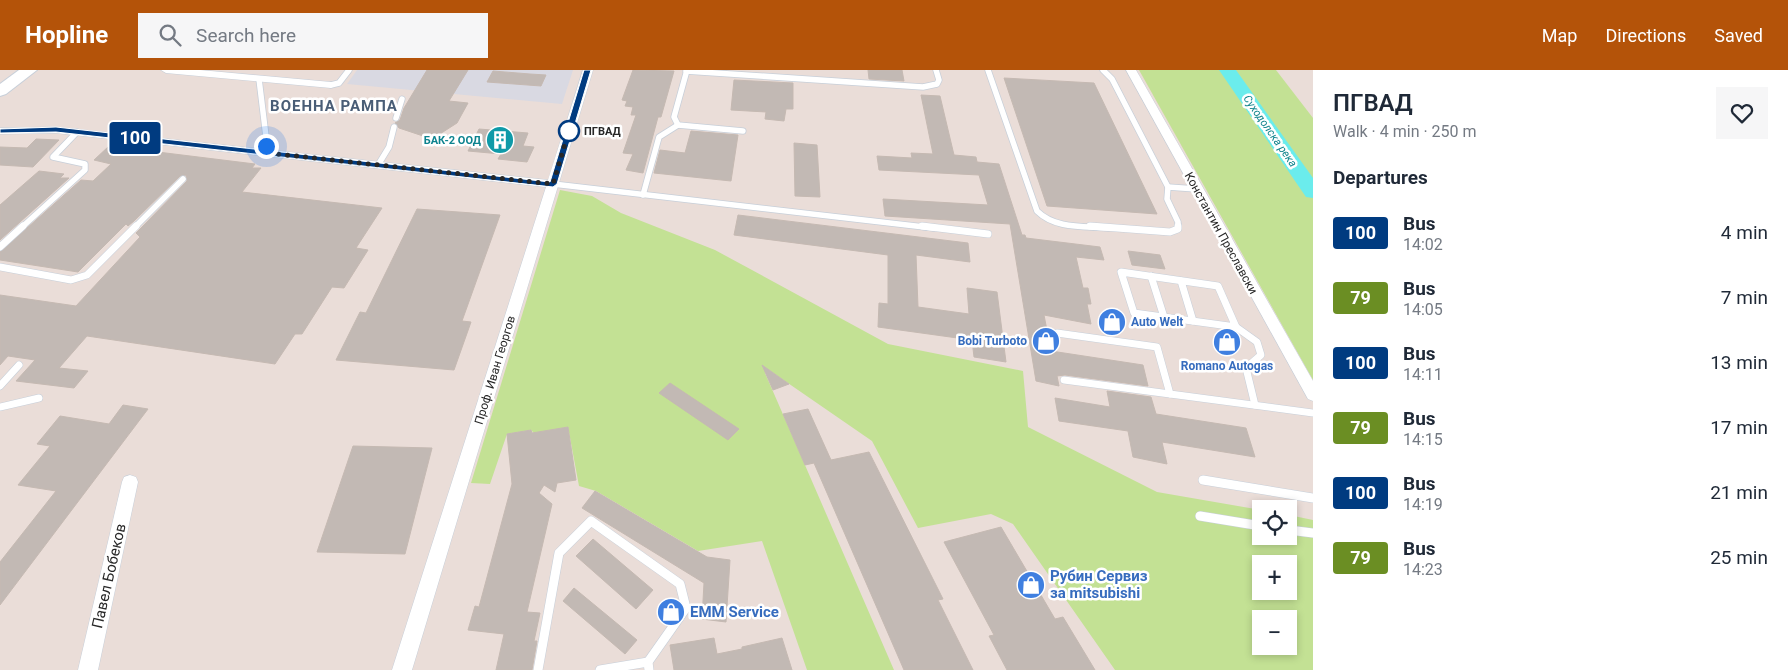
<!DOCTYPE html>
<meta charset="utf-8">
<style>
body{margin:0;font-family:Roboto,sans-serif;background:#f6f6f7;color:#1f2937;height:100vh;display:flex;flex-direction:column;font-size:19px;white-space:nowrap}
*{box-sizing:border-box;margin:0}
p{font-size:16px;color:#747a83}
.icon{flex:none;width:28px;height:28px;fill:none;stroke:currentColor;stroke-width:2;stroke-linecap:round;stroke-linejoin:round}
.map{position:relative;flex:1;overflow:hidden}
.sheet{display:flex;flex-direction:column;background:#fff;width:475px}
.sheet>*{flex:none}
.badge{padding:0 10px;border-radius:4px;font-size:18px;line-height:32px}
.tools{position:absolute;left:1252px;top:430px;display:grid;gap:10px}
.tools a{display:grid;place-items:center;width:45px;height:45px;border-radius:0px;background:#fff;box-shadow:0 2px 8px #0003;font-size:25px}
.you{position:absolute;width:25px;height:25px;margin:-12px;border:4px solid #fff;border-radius:50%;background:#1a73e8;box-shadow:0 0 0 8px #1a73e833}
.map>.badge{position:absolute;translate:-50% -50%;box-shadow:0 0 0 2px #fff}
h2{padding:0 20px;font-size:19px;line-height:45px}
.round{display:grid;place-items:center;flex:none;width:52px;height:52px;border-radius:0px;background:#f6f6f7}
.summary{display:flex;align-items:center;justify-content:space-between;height:85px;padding:0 20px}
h1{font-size:24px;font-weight:600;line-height:38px}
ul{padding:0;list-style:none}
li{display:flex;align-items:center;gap:15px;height:65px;padding:0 20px}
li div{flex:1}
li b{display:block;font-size:19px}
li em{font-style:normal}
li .badge{min-width:55px;font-weight:700;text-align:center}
header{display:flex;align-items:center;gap:30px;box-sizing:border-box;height:70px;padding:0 25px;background:#b45309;color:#fff}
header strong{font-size:24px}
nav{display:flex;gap:28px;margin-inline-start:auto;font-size:18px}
.search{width:350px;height:45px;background:#f6f6f7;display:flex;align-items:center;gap:12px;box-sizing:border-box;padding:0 18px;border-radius:0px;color:#747a83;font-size:19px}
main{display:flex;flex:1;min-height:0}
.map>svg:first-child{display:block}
</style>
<header>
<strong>Hopline</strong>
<div class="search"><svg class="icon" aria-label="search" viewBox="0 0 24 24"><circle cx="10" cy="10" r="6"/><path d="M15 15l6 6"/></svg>Search here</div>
<nav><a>Map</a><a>Directions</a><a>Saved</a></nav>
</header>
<main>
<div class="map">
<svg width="1313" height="600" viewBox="0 0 1313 600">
<rect width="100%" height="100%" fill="#eaddd8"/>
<polygon fill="#d9d9e2" points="357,0 573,0 562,34 347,14"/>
<g fill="#c3e194" fill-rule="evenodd">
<polygon points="1139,0 1276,0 1313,48 1313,310"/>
<path d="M560,120L592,126L621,143L715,180L888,274L1023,301L1028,357L1157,422L1261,440V466H1289V445L1313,450V600H1115L1013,454L991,444L918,458L872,371L769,300L765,303L894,600H807L762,471L698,481L596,421L579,416L568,357L534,363L531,360L507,364L490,414L471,413ZM1261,494H1289V521H1261ZM1261,549H1289V576H1261Z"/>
</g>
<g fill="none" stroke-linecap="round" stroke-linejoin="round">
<polygon fill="#6becec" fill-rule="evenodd" points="1219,0 1236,0 1313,108 1313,128 1306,127"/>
</g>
<g fill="#c2b9b4" stroke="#c5b9b2">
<polygon points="427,0 468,0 449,31 468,33 457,53 432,69 399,58 395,53 400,50 404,38"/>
<polygon points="633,0 674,1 661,47 658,47 643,103 626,100 633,84 623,83 636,45 631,45 633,37 625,36 627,31 622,30"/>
<polygon points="868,0 902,0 904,11 869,9"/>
<polygon points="493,1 530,4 546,5 541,16 487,12"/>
<polygon points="1004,8 1094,13 1157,144 1047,136"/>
<polygon points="734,10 793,13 793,39 786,39 784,51 765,49 766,42 731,40"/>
<polygon points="921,25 940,26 954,85 976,87 977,92 999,94 1022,165 1025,165 1026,168 1100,177 1104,190 1076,187 1083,218 1088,218 1091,234 1087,234 1091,254 1044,245 1051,281 1143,295 1148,316 1065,305 1057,306 1059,316 1036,311 1010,154 885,146 883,129 988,135 979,105 879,100 877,86 912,88 911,83 933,84"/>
<polygon points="479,59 528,63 523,76 534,77 527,92 498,89 501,84 468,81"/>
<polygon points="691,61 738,65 731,111 654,103 660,80 685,83"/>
<polygon points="36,69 59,70 33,97 0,95 0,77 27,78"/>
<polygon points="794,73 817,75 820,127 795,126"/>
<polygon points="109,76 255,94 252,98 261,98 242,122 382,138 356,178 368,180 344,218 332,217 302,264 295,264 275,294 87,266 59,298 88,301 74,318 16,311 35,290 8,286 0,295 0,225 76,236 140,167 136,163 141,158 187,111 186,105 180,106 134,151 128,156 126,154 78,202 0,190 0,182 81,110 93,111 111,94 94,90"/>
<polygon points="39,101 64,104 60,108 69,108 0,170 0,135"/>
<polygon points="417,139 500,145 462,251 471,252 454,300 336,290 360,242 366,243"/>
<polygon points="738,145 968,173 970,192 916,185 918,237 969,244 967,218 997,222 1006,292 974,287 972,270 878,257 879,233 888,234 888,185 734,165"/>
<polygon points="1128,181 1160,185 1165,199 1132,195"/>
<polygon points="762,295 789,314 773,320"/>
<polygon points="670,313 739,359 728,370 659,323"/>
<polygon points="1107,321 1151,327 1156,344 1246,358 1255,387 1162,372 1167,394 1133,387 1128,361 1059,351 1055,328 1110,337"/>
<polygon points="123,335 148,339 0,535 0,492 56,421 18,415 50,376 37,374 60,346 109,354"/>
<polygon points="808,339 831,390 869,382 943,529 938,530 973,600 904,600 814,393 805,395 783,344"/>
<polygon points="568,357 576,410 557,413 555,422 544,415 539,423 552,434 527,542 540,543 534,571 537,571 532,600 496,600 504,564 468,560 475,536 479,537 512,414 507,364 531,360 532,363"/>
<polygon points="353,376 432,378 405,484 317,482"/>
<polygon points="595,421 707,487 730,490 726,552 702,549 704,513 582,438"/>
<polygon points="1001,457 1055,549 1063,547 1095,600 1007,600 989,566 994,565 944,472"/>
<polygon points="593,469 653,520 636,539 576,486"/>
<polygon points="574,518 637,570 625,584 563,531"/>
<polygon points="714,568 717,584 742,579 742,577 782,568 792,600 674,600 670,575"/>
</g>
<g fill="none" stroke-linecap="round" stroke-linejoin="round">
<defs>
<g id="lane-far2">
<polyline points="687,0 674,47 678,55 743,61"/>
<path d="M988,0L1037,141C1055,159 1083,156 1108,158"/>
<polyline points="1103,0 1112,9 1168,117 1167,129 1178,152 1178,158"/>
<polyline points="686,1 923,17 937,14 939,10 936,0"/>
<polyline points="259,9 268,83"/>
<polyline points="331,15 339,13 349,0"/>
<polyline points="396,48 402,29"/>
<polyline points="378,95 389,77 394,57"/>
<polyline points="553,114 933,158"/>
<polyline points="1168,117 1196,119"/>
<polyline points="643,125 659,67 678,55"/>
<polyline points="21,158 85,100 85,94 53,87 77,62"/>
<polyline points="134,158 183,109"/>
</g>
<g id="lane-far1">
<polyline points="922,156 988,164"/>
<polyline points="1090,156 1170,162 1178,159 1178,156"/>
<polyline points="0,177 23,156"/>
<polyline points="0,197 71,210 87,205 136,156"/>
<polygon points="1121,202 1218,216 1236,257 1134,243"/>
<polyline points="1151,206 1164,247"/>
<polyline points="1181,211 1193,251"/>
<polyline points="1236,257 1257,272 1261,285 1246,298 1255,335"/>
<polyline points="1057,263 1157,277 1170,324 1313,343"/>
<polyline points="1064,310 1170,324"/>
<polyline points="0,316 19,295"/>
<polyline points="0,337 39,328"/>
</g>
<g id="lane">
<polyline points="1203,410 1313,428"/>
<polyline points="1200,446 1261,456"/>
<polyline points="1289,460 1313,463"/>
<polyline points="538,600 559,483 591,451 680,514 686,538 648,592 649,600"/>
<polyline points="600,600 648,592"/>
</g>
<g id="street">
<polygon points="161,0 200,0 331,12 336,15 331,18 166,3"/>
<polygon points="583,0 593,0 412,600 392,600 546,117 56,63 0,64 0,58 56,57 548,110"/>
<polygon points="1126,0 1136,0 1313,311 1313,331 1308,329"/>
<polygon points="130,405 136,407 138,412 98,600 78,600 122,412 124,407"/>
</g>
<polygon id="secondary" points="19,0 37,0 6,24 0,26 0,14"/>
</defs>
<use href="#lane-far2" stroke="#c7cfd9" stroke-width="7"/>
<use href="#lane-far1" stroke="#c7cfd9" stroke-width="8"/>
<use href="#lane" stroke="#c7cfd9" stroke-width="10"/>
<use href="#street" stroke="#c7cfd9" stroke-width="1"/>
<use href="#secondary" stroke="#c7cfd9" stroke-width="2"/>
<use href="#lane-far2" stroke="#fff" stroke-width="5.5"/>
<use href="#lane-far1" stroke="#fff" stroke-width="7"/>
<use href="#lane" stroke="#fff" stroke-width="9"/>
<use href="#street" fill="#fff" fill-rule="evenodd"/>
<use href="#secondary" fill="#fff" fill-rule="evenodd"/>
</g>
<polygon fill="#003b80" stroke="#fff" points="584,0 591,0 557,114 553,117 56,62 0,63 0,59 56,57 550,112"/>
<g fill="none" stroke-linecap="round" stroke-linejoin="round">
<polyline stroke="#272727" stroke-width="5" stroke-dasharray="0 9" points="266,76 268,83 553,114 570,57 569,61"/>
</g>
<defs>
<symbol id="building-disc" viewBox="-11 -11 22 22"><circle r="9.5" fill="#0f9aa8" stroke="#fff"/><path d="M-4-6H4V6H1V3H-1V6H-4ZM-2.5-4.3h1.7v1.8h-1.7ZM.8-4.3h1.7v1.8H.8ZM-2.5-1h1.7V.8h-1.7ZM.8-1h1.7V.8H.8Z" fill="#fff"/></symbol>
<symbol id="shop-disc" viewBox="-11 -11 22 22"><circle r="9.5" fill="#3f7fe0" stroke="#fff"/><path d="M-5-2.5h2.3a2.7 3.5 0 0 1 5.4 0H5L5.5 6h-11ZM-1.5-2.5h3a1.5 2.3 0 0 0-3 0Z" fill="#fff"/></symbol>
</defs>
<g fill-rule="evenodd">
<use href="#building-disc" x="484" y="54" width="32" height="32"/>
<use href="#shop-disc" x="1096" y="236" width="32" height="32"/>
<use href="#shop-disc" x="1030" y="255" width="32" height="32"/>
<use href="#shop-disc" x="1211" y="256" width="32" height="32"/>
<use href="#shop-disc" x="1015" y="499" width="32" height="32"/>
<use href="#shop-disc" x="655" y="526" width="32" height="32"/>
</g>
<circle fill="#fff" stroke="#003b80" stroke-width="2.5" cx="569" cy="61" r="10"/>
<g text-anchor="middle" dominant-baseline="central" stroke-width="5" stroke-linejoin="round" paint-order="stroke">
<g font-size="11" font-weight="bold" fill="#272727" stroke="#fff" text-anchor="start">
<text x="584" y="61">ПГВАД</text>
</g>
<g font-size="11" font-style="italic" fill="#0f838c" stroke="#fff">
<text transform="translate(1270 61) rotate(55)">Суходолска река</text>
</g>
<g font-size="11" font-weight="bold" fill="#0d838f" stroke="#fff" text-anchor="end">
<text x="481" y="70">БАК-2 ООД</text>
</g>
<g font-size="12" fill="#272727" stroke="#fff">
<text transform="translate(1221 163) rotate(61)">Константин Преславски</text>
<text transform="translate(495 300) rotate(-73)">Проф. Иван Георгов</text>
</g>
<g font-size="12" font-weight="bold" fill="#366cbe" stroke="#fff" text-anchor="start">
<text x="1131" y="252">Auto Welt</text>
<text x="1027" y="271" text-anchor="end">Bobi Turboto</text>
<text x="1227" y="296" text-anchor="middle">Romano Autogas</text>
</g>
<g font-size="15" font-weight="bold" letter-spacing="1" fill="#495d76" stroke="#fff">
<text x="334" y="36">ВОЕННА РАМПА</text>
</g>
<g font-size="15" fill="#272727" stroke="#fff">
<text transform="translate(109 506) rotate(-77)">Павел Бобеков</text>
</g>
<g font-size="15" font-weight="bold" fill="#366cbe" stroke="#fff" text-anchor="start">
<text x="1050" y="506">Рубин Сервиз<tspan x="1050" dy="17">за mitsubishi</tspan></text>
<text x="690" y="542">EMM Service</text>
</g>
</g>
</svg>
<div class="tools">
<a><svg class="icon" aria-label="locate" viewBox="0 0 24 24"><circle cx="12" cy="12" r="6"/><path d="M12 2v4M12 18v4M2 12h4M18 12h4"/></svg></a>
<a>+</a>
<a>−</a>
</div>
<div class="you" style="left:266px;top:76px"></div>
<b class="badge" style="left:135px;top:68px;background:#003b80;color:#fff">100</b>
</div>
<section class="sheet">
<div class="summary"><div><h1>ПГВАД</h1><p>Walk · 4 min · 250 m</p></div><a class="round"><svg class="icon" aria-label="heart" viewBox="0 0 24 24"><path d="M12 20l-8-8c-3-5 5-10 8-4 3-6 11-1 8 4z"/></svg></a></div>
<h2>Departures</h2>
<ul>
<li><span class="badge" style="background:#003b80;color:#fff">100</span><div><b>Bus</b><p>14:02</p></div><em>4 min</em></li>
<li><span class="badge" style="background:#6b8e23;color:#fff">79</span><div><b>Bus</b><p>14:05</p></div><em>7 min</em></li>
<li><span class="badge" style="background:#003b80;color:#fff">100</span><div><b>Bus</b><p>14:11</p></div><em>13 min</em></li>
<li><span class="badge" style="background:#6b8e23;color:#fff">79</span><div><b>Bus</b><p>14:15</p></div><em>17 min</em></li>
<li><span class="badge" style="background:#003b80;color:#fff">100</span><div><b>Bus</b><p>14:19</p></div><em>21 min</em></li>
<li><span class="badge" style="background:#6b8e23;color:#fff">79</span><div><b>Bus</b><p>14:23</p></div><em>25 min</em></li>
</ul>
</section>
</main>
